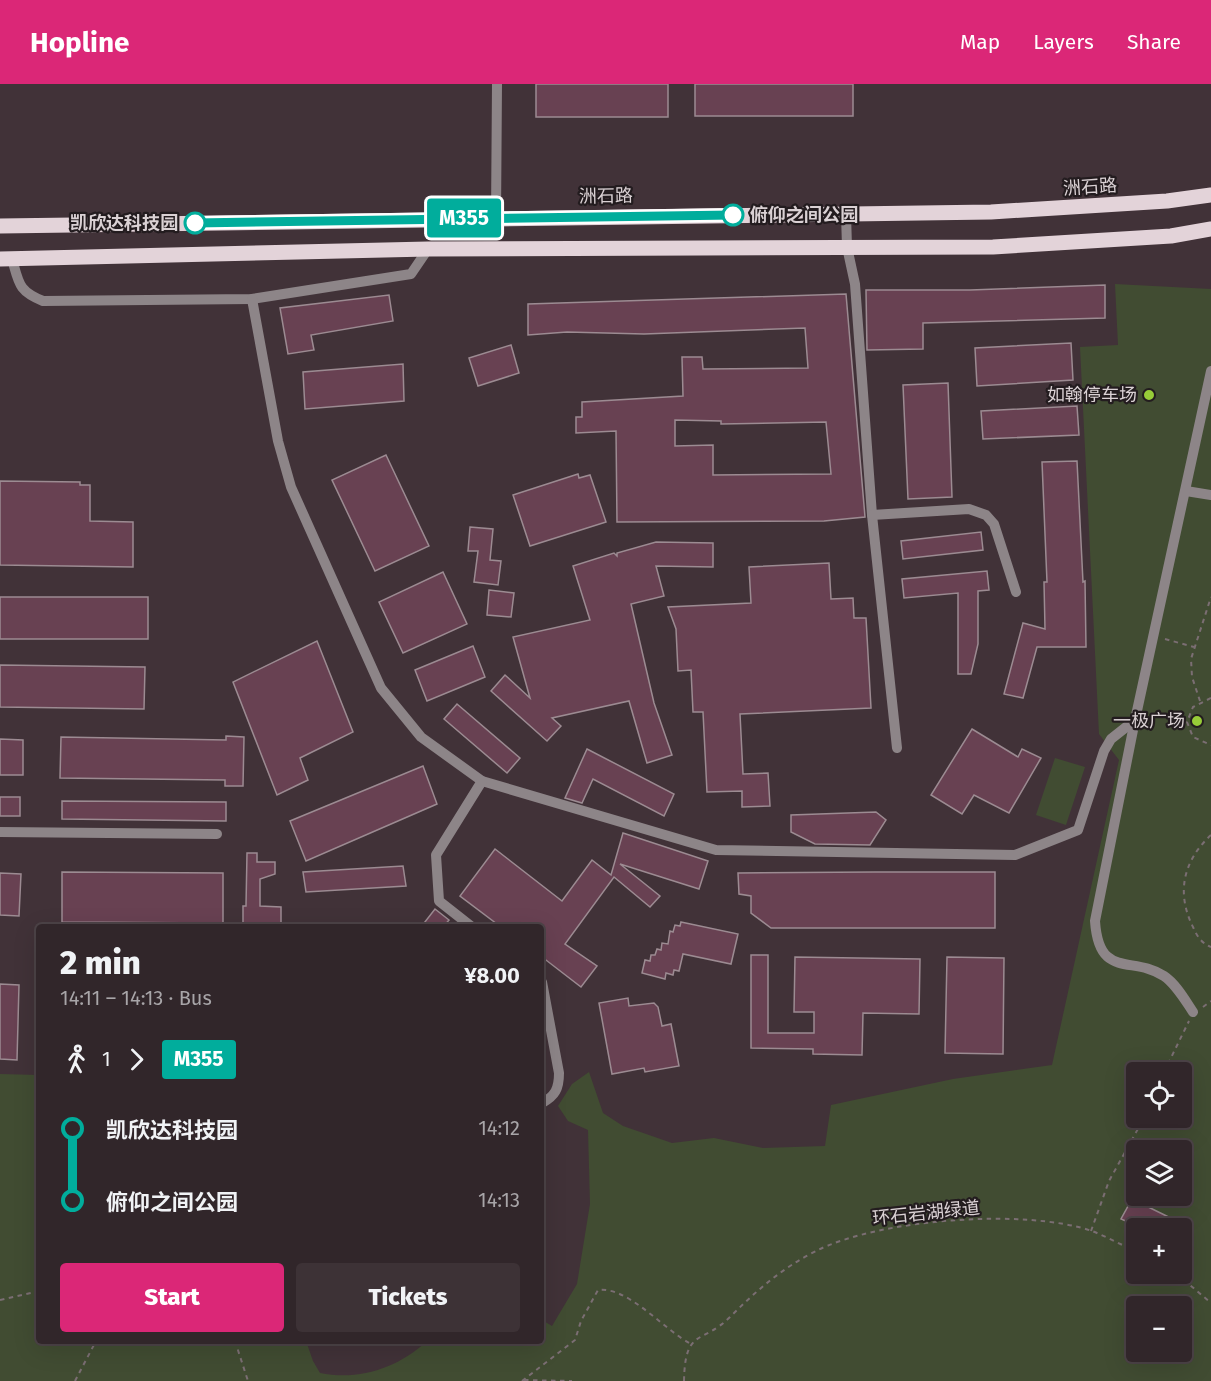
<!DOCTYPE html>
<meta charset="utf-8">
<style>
body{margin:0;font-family:"Fira Sans","Noto Sans SC",sans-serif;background:#3d3236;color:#f1f3f6;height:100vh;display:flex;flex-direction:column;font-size:22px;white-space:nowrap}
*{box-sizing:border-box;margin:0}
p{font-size:20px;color:#a8a5a8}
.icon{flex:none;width:33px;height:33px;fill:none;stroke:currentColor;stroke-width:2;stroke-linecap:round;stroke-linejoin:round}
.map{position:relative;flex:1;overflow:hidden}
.panel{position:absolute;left:36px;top:840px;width:508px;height:420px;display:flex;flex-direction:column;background:#31262a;border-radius:6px;box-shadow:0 6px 24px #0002,0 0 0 2px #4c4347}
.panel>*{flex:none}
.badge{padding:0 12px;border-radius:4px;font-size:21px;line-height:39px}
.buttons{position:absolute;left:1126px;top:978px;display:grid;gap:12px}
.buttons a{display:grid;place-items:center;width:66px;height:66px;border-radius:6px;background:#31262a;box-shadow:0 6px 24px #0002,0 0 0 2px #4c4347;font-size:30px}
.map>.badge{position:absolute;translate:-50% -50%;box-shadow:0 0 0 3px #fff}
.legs{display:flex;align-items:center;gap:9px;height:66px;padding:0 24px;font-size:20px}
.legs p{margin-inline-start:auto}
.head{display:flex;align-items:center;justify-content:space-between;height:102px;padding:0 24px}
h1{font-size:33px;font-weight:800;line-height:45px}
.action{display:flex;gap:12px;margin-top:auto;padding:12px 24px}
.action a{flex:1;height:69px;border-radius:6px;background:#db2777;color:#fff;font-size:24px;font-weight:800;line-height:69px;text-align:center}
.action a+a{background:#3d3236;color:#f1f3f6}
ul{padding:0 24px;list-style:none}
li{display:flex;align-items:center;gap:21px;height:72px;font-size:22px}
li i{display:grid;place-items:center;width:9px;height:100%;margin:0 8px;background:currentColor}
li i::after{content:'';width:15px;height:15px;margin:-8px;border:4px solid;border-radius:50%;background:#31262a}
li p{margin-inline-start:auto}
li:first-child i{background:linear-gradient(#0000 50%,currentColor 0)}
li:last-child i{background:linear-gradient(currentColor 50%,#0000 0)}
header{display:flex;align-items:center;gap:36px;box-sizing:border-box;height:84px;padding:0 30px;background:#db2777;color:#fff}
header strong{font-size:28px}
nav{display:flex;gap:33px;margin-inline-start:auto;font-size:21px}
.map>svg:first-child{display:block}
</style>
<header>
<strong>Hopline</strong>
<nav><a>Map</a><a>Layers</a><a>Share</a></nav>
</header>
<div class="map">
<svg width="1211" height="1297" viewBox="0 0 1211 1297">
<rect width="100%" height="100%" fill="#413238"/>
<g fill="#414c32" fill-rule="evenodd">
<path d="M1115,200L1211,205V1297H0V990L39,991V1257H306L313,1277L320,1289C359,1297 398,1284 427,1257H542V1236L552,1242L577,1200L590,1120L588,1046L568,1037L558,1022L572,1000L589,988L603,1029L623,1042L672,1059L714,1054L763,1064L825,1062L831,1021L953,995L1052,981L1119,676L1099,650L1080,263L1118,261ZM1137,988H1182V1034H1137ZM1137,1066H1182V1112H1137ZM1137,1144H1182V1190H1137ZM1137,1222H1182V1268H1137Z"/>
<polygon points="1055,674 1085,683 1066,741 1036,731"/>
</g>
<g fill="#684152" stroke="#9c8b92" stroke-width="1.5" fill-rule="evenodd">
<rect x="536" y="0" width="132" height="33"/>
<rect x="695" y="0" width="158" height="32"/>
<polygon points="1105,201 1105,234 923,239 923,265 867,266 866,206 970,206"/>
<path d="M846,210L865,433L824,437L617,438L616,347L576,349V333H582V318L683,312L682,273H702L703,285L808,284L805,244L644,250L567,248L528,251V220ZM675,336L721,337V340L826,338L831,390L713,391V361L675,362Z"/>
<polygon points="389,211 393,237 311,251 314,266 288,270 280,224"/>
<polygon points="1071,259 1073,296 977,302 975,264"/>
<polygon points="511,261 519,289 478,302 469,274"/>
<polygon points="403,280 404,317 305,325 303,288"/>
<polygon points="948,299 952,413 908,415 903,301"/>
<polygon points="1077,322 1079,351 983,355 981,327"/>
<polygon points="386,371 429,462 375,487 332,396"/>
<polygon points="1077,377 1083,498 1085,497 1086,563 1037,563 1023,614 1004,610 1023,539 1045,545 1044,498 1047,498 1042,378"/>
<polygon points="578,390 579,394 590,391 606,438 530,462 513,411"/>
<polygon points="0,397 80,398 80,401 90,401 90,437 133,438 133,483 0,481"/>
<polygon points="470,443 493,445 490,476 501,477 498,501 474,498 478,467 468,467"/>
<polygon points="981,448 983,466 903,475 901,457"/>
<polygon points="656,458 713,459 713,483 656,482 664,512 631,520 654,619 672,671 647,679 629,617 552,634 561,642 547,657 491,607 505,591 530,614 513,553 590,536 573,482 614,469 617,472 617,469"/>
<polygon points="829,479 831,515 853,514 854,534 866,534 871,624 740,630 743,690 768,689 770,722 742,723 742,707 707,708 703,628 693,628 691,586 678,587 676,545 668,523 751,519 749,483"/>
<polygon points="987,487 989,506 978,507 978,560 971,590 958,590 958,509 904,514 902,495"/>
<polygon points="443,488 467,540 403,569 379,518"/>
<polygon points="489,506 514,509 511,533 487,531"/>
<rect x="0" y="513" width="148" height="42"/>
<polygon points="317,557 353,648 300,674 308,696 277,711 233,598"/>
<polygon points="473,562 485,593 427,617 415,586"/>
<polygon points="0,581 145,583 144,625 0,623"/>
<polygon points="457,620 520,674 507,689 444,635"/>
<polygon points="972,645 1018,673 1022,665 1041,674 1009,729 974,711 962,730 931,711"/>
<polygon points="226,652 244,653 243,702 225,702 225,696 60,694 61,653 226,656"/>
<polygon points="0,655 23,656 23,691 0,691"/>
<polygon points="587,665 674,710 664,732 593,695 582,719 565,714"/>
<polygon points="423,682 437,720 306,777 290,737"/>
<rect x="0" y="713" width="20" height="19"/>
<polygon points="62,717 226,718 226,737 62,735"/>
<polygon points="876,728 886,736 870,761 815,760 791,748 791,731"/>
<polygon points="623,749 708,777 699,805 620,780 660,812 650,823 614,793 565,860 597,882 581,903 542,873 542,843 501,843 460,812 495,765 562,817 592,776 611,791"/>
<polygon points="247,769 257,769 257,778 275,778 275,790 260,795 260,822 281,823 281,843 243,843 243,822 246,822"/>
<polygon points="403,782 406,802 306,808 303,788"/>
<polygon points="62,788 223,789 223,839 62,838"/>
<polygon points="875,788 995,788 995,844 771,844 751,829 751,812 739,810 738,789"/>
<polygon points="0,789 21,790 19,832 0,831"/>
<polygon points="435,825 449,836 443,843 421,843"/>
<polygon points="681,838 738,850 731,880 683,870 679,887 674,886 673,891 666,889 665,895 642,889 645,876 650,877 651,871 655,871 657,865 661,866 662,859 668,860 670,847 673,848 675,841 680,842"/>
<polygon points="751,871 768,871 768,949 814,949 814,928 794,928 795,873 920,875 919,930 863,929 862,971 813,970 813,965 751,964"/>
<polygon points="947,873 1004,874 1003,970 945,969"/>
<polygon points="0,900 19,901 17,976 0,975"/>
<polygon points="628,914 629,922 654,919 658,923 662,942 671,940 679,982 645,988 644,984 612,990 599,919"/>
<polygon points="1132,1115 1191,1144 1141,1144 1121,1135"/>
</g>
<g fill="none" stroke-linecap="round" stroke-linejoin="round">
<g stroke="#7b6e73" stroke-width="2" stroke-dasharray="4.5 4.5" stroke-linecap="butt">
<polyline points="1165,555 1194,563"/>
<polyline points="1211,614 1193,623 1187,638 1193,653 1211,661"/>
<polyline points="1200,617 1192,593 1191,575 1211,513"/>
<path d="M1211,751C1183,777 1176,809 1193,843C1197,852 1201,859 1211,863"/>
<polyline points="1203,923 1211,917"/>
<polyline points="1164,988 1189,937"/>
<polyline points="1091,1147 1109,1097 1144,1034"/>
<polyline points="1177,1190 1211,1219"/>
<polyline points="0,1216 39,1207"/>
<polyline points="235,1257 248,1297"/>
<polyline points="524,1296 572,1297"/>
<polyline points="75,1297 96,1257"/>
<path d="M522,1297L575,1256L581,1237L598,1206C628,1202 664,1246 691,1260"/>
<path d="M684,1297C685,1243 702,1261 730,1233C756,1207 782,1184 816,1167C879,1135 1025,1124 1092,1147C1107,1153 1122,1161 1137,1168"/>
</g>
<g stroke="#8d8588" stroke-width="10">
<polyline points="846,130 847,163 855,200 872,431 897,664"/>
<polyline points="496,133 497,0"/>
<path d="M12,175C19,199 18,207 43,217L252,215L411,190L428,165"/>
<polyline points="252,215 278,357 291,403 381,604 421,653 482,697 716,766 1015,771 1078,746 1104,667 1111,655 1135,636"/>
<polyline points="1186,407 1211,411"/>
<polyline points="872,431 969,425 986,431 994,440 1016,508"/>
<polyline points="0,748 217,750"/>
<polyline points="472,843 439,817 436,771 482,697"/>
<path d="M542,898L559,989C559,1005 555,1012 542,1019"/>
<path d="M1193,928C1185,916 1176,900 1164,892C1132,871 1099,896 1095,837L1135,636L1211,287"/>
</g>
<g stroke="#e3d3d9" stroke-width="15">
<polyline points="0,142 991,128 1167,117 1211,111"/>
<polyline points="0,175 428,165 993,163 1171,152 1211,145"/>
</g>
</g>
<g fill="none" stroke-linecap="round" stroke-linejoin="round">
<defs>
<polyline id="line-1" points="195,139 733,131"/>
</defs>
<use href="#line-1" stroke="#fff" stroke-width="14"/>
<use href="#line-1" stroke="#01ad9c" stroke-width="9"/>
</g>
<g fill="#fff" stroke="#01ad9c" stroke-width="3">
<circle cx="733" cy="131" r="10"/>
<circle cx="195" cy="139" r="10"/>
</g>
<g fill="#97cc38" stroke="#231c1f" stroke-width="2">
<circle cx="1149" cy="311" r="6"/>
<circle cx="1197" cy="637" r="6"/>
</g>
<g text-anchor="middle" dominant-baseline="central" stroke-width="4.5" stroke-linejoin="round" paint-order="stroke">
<g font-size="18" fill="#dad1d4" stroke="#231c1f">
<text transform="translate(1090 103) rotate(-4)">洲石路</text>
<text transform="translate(606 112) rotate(-1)">洲石路</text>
<text transform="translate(926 1129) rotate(-6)">环石岩湖绿道</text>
</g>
<g font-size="18" font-weight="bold" fill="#dad1d4" stroke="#231c1f" text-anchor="start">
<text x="750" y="131">俯仰之间公园</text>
<text x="178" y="139" text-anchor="end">凯欣达科技园</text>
</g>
<g font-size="18" fill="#dad1d4" stroke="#231c1f" text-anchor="end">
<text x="1137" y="311">如翰停车场</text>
<text x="1185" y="637">一极广场</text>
</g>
</g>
</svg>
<div class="buttons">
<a><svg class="icon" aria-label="locate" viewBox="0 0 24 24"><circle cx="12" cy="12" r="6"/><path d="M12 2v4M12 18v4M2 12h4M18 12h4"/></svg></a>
<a><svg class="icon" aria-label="layers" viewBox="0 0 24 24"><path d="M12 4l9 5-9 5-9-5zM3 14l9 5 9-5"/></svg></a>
<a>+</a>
<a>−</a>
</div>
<b class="badge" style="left:464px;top:134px;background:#01ad9c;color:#fff">M355</b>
<section class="panel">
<div class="head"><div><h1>2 min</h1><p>14:11 – 14:13 · Bus</p></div><b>¥8.00</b></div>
<div class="legs"><svg class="icon" aria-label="walk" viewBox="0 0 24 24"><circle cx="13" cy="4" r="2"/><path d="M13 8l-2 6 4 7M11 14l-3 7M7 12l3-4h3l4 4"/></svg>1<svg class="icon" aria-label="forward" viewBox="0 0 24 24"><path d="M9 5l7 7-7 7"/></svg><b class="badge" style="background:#01ad9c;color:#fff">M355</b></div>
<ul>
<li><i style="color:#01ad9c"></i><b>凯欣达科技园</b><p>14:12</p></li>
<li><i style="color:#01ad9c"></i><b>俯仰之间公园</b><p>14:13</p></li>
</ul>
<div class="action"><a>Start</a><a>Tickets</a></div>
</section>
</div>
